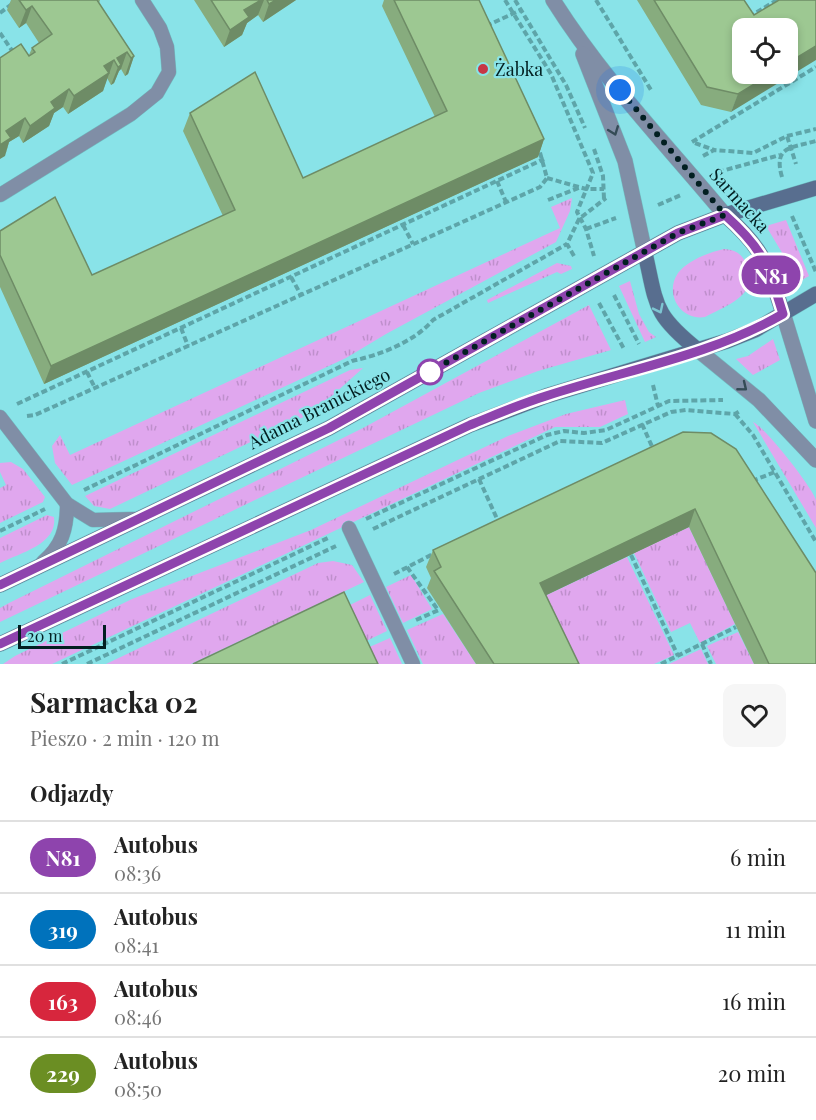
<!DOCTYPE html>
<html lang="pl">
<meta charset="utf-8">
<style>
body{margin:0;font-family:"Playfair Display",serif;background:#f6f6f6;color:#222;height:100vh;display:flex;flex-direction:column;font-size:22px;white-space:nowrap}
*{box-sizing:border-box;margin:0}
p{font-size:20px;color:#767676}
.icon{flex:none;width:33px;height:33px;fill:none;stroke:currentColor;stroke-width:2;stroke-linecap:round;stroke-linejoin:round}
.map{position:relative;height:664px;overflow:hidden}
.sheet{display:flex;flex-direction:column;background:#fff;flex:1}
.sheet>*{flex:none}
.badge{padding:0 12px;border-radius:20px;font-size:21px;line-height:39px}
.fabs{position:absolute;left:732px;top:18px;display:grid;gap:12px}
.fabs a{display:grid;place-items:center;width:66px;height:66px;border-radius:12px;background:#fff;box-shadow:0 3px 9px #0003;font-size:30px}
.scale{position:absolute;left:18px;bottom:15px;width:88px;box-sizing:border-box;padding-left:6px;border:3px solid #021f21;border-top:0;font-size:16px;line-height:21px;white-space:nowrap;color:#021f21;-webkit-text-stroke:4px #89e3e8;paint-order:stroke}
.you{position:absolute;width:30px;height:30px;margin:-15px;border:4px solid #fff;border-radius:50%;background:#1a73e8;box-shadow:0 0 0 9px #1a73e833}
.map>.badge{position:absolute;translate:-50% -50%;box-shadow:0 0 0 3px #fff}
h2{padding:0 30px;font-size:22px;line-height:54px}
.round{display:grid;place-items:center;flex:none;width:63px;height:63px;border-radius:12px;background:#f6f6f6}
.overview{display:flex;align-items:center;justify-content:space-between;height:102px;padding:0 30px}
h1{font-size:28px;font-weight:700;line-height:45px}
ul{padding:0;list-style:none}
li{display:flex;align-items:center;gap:18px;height:72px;padding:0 30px;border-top:2px solid #e0e0e0}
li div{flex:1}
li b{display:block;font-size:22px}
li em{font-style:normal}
li .badge{min-width:66px;font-weight:700;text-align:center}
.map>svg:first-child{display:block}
</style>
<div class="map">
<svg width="816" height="664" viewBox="0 0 816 664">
<defs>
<pattern id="grass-tufts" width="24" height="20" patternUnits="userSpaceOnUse" patternTransform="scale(1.5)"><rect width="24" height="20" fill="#e0a7ee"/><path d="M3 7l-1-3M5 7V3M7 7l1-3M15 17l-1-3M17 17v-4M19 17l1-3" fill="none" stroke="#bf8fcc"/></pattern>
</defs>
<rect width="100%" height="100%" fill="#89e3e8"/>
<g fill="url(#grass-tufts)">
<polygon points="572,198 570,211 556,242 386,334 346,358 72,485 55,463 52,446 60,435 70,455 560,228 551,207"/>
<polygon points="786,220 809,276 793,285 784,256 766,226"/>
<path d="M724,249C735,250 741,253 746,263C763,293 726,306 705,317C680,321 664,293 678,273C688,260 710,252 724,249Z"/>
<polygon points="557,263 571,266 572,269 561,274 557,272 488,303 487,300"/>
<polygon points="630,281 639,314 649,332 656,337 645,342 619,286"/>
<polygon points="589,305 611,350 538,371 479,393 0,622 0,608 9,603 363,428"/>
<polygon points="773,339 780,360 753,375 736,359 748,356"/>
<polygon points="363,368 314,412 110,509 94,506 85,496 350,370"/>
<polygon points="625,400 628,414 600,427 555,427 52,664 3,664 15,656 132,599 311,530 508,436 566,414"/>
<path d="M753,422C765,427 811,486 816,500C816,508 816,520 816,528Z"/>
<polygon points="11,462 23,469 45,497 43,502 0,523 0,488 6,485 0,472 0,463"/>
<path d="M47,515L54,517C58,544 20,553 0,563V538Z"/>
<polygon points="689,527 735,624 700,643 690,623 671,632 634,553"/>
<polygon points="627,557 674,655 654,664 564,664 534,601"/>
<polygon points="333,561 352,565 364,582 191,664 106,664 318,563"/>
<polygon points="411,575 432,609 403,623 386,587"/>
<polygon points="370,595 387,631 362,643 346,607"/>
<polygon points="443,614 476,664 423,664 407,630"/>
<polygon points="738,632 754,664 716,664 707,646"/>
<polygon points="390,638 402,664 363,664 358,652"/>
<polygon points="701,649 708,664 669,664"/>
</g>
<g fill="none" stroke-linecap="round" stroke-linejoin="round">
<defs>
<g id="lane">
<polyline points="0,195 131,114 157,93 169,72 167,47 160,28 142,0"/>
<polyline points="0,417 67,504 93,520 134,519"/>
<polyline points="349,528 413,664"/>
<path d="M43,562C62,546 67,529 67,504"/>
</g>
<g id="street">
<path d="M553,0C602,78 666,144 725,215"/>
<polyline points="583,54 625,161 645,253"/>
<polyline points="783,313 816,421"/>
<polyline points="698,350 759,400 816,460"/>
</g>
<g id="secondary">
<path d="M725,215C765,250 767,265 783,313"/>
<path d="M645,253C657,306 653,314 698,350"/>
<polyline points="0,585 329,428 678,233 725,215 816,188"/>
<polyline points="0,644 470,425 546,396 727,341 755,330 816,294"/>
</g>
</defs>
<use href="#lane" stroke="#71c0c4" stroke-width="15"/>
<use href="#street" stroke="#71c0c4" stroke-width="16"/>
<use href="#secondary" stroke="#71c0c4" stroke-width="16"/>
<g stroke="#5ea5a9" stroke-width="4" stroke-dasharray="6 3" stroke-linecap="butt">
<polyline points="505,0 551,74 593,173 577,212 586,229 594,256"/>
<polyline points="515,0 566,85 585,128"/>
<polyline points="596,0 651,90"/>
<polyline points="0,13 12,4"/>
<polyline points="749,17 777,0"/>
<polyline points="486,26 521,10"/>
<polyline points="0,33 13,52"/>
<polyline points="787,136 816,129"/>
<polyline points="692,142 816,67"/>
<polyline points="695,143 714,150"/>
<polyline points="594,149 603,176 604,199"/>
<polyline points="703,156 714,150 753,153 787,136 796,164"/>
<polyline points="718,172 780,155"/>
<path d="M782,177C773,146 791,148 816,141"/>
<polyline points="547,178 586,189 604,189"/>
<polyline points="497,181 506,202"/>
<polyline points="548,200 581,187"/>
<polyline points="658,205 681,195"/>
<polyline points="792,216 816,272"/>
<polyline points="403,225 413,244"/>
<polyline points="586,229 616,218"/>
<polyline points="574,256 567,244 579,219 606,198"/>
<polyline points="291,277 301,295"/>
<polyline points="614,295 639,344"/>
<polyline points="599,303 624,349"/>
<polyline points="181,328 188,346"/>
<polyline points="87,372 95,388"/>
<polyline points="653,385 658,406"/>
<polyline points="17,404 544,159"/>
<polyline points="735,414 753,435 816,542"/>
<polyline points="27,416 35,415 540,187 547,178 539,149"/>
<polyline points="642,424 654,451"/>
<polyline points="479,479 498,521"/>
<polyline points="752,481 775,472"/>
<path d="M84,490L352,361C380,355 414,342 433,320L567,244"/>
<polyline points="366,519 547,435 564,431 584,433 606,430 669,401 723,400"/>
<polyline points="373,529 560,441 602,443 671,412 686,410 735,414 740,411"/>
<polyline points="0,531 45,509"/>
<polyline points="631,555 678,656"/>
<polyline points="407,567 438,610"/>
<polyline points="394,574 435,553"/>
<polyline points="416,620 441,609"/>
<polyline points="702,644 711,664"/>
<polyline points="62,664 330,537"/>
<polyline points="87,664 336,546"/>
<polyline points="661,664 736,627"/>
</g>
<use href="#lane" stroke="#808ea6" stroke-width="14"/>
<use href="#street" stroke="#808ea6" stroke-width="15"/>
<use href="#secondary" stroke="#586e8f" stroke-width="15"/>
</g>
<g fill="#87ac7e">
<polygon points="11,0 100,0 99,3 134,56 128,74 125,76 121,69 119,71 114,83 111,85 107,78 103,91 68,114 63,107 54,113 49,126 23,143 19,136 9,142 5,156 29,55 32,48 39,43 26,23 19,28 7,10"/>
<polygon points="194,0 296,0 263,22 258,15 247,23 242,35 224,47"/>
<polygon points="384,0 479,0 544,139 538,157 44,384 0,287 0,231 92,275 223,216 183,131 190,113 303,178 435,117 382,6"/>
<polygon points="637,0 744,0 754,15 779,0 731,112 701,105"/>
<polygon points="683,432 816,664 754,664 689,527 546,595 579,664 476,664 427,588 431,578 426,567 433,550"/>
</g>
<g fill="#6e8c66">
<polygon points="261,0 264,0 258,15 247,23 242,35 224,47 230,30 244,10"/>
<polygon points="276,0 296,0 263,22 269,4"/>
<polygon points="32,6 26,23 19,28 26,10"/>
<polygon points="816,46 816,60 731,112 738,94 771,74 788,74 788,63"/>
<polygon points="127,52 121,69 119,71 114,83 111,85 118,67 117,58"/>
<polygon points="134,56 128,74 125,76 131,58"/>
<polygon points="114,60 103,91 68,114 74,96 104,66"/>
<polygon points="69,89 63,107 54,113 49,126 23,143 30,126 51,102"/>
<polygon points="25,118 19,136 9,142 5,156 0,159 0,145 6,131"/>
<polygon points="544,139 538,157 44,384 51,366"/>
<polygon points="695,509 689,527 534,601 540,583"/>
</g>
<g fill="#9dc892" stroke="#6e8c66" stroke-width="1.5">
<polygon points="19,0 97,0 134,56 131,58 127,52 117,58 121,65 118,67 114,60 104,66 109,73 74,96 69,89 51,102 55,108 30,126 25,118 6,131 11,138 0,145 0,58 21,44 29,56 35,52 32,48 52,34 32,6 26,10"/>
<polygon points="211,0 261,0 244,10 249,17 230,30"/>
<polygon points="267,0 276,0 269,4"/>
<polygon points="394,0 479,0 544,139 51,366 0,255 0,231 55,197 92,275 235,210 190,113 255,72 303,178 447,111"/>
<polygon points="654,0 744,0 754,15 779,0 816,0 816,46 788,63 788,28 742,28 742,74 771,74 738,94 707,87"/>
<polygon points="683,432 711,433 736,449 816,573 816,664 769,664 695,509 540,583 579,664 494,664 434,571 441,567 433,550"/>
<polygon points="344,592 378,664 193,664"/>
</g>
<defs><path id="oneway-chevron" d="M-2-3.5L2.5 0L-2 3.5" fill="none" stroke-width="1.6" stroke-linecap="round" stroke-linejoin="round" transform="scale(1.5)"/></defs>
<g stroke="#344b56">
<use href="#oneway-chevron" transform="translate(614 131) rotate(69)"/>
<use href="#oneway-chevron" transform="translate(743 387) rotate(39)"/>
</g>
<use stroke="#7dc6d2" href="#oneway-chevron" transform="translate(659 309) rotate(64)"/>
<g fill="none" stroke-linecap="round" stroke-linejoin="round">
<defs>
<path id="line" d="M0,585L329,428L678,233L725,215C764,250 768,265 783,314C710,356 625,370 546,396C520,404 495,415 470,425L0,644"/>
</defs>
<use href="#line" stroke="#fff" stroke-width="14"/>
<use href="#line" stroke="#8e44ad" stroke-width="9"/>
<polyline stroke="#021f21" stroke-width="6" stroke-dasharray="0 10.8" points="430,372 424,375 678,233 725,215 620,90"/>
</g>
<circle fill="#c63646" stroke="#89e3e8" stroke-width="2" cx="483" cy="69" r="6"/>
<circle fill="#fff" stroke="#8e44ad" stroke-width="3" cx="430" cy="372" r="12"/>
<g text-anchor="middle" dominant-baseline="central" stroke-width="4.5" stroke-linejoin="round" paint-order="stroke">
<g font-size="18" fill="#021f21" stroke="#89e3e8" text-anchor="start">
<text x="495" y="69">Żabka</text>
</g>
<g font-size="18" fill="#021f21" stroke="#89e3e8">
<text transform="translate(740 200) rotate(48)">Sarmacka</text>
<text transform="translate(319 408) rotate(-27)">Adama Branickiego</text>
</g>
</g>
</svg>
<div class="fabs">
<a><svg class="icon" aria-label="locate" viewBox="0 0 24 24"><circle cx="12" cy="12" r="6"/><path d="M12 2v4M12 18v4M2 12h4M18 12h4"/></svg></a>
</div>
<div class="scale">20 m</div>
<div class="you" style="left:620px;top:90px"></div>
<b class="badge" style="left:771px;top:275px;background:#8e44ad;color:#fff">N81</b>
</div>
<section class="sheet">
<div class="overview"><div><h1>Sarmacka 02</h1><p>Pieszo · 2 min · 120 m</p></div><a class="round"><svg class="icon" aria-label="heart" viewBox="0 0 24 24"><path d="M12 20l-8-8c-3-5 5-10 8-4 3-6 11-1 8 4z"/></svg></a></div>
<h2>Odjazdy</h2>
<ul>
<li><span class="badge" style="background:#8e44ad;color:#fff">N81</span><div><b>Autobus</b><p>08:36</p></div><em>6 min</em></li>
<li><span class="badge" style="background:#0072bc;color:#fff">319</span><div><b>Autobus</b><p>08:41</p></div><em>11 min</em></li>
<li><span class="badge" style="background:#d7263d;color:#fff">163</span><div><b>Autobus</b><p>08:46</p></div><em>16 min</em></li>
<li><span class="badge" style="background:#6b8e23;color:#fff">229</span><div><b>Autobus</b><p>08:50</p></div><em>20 min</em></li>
</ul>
</section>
